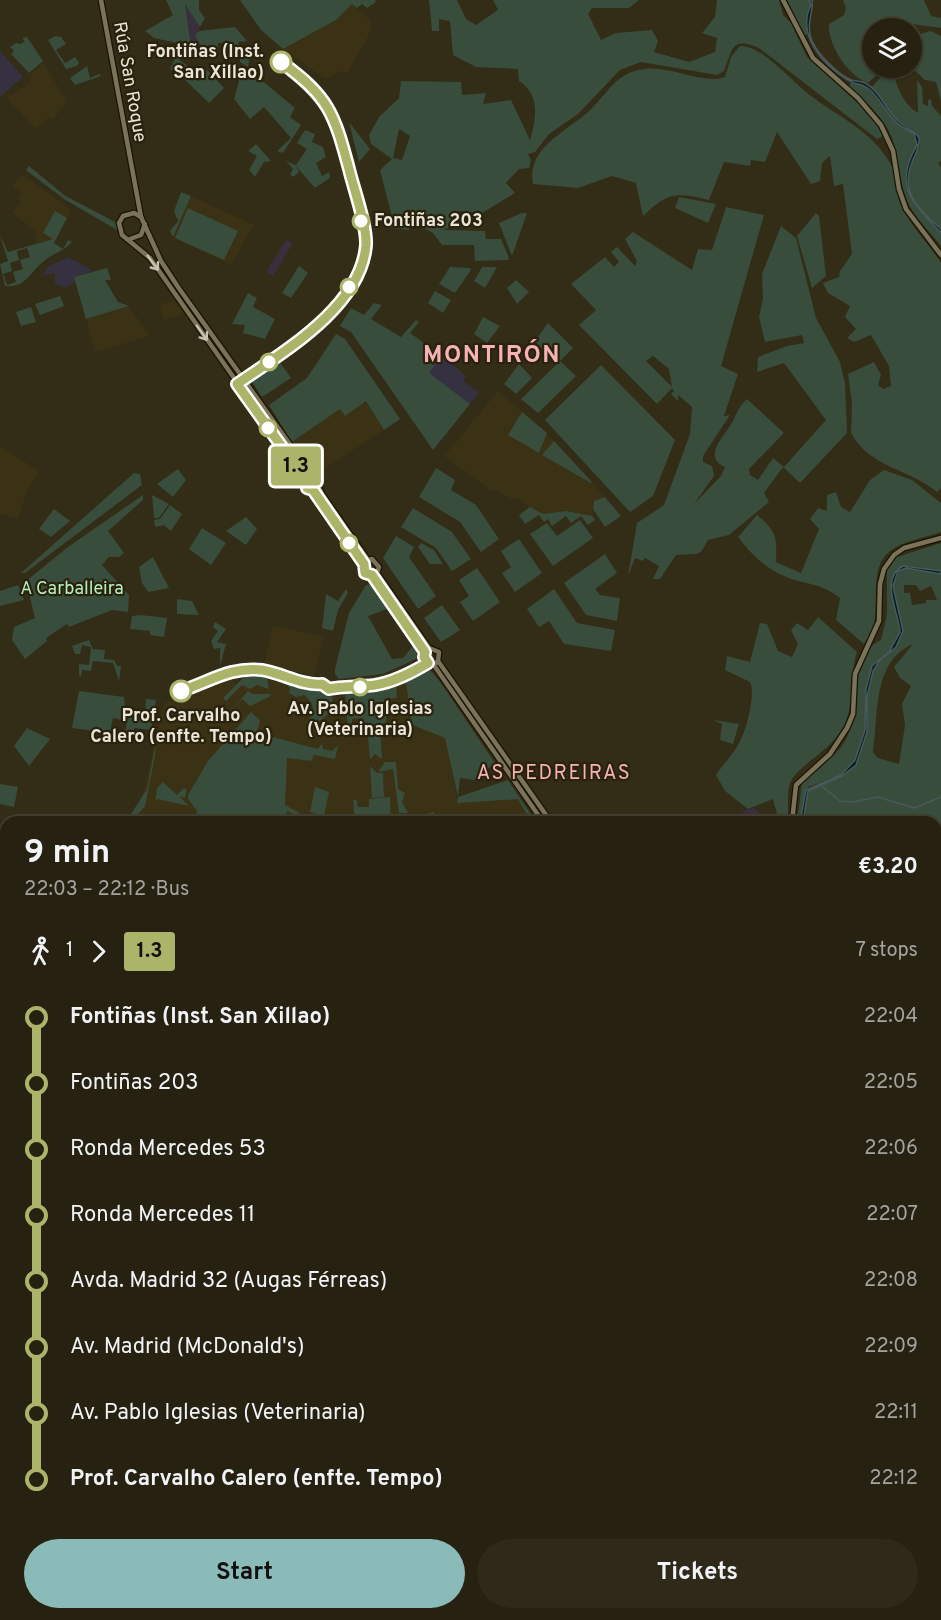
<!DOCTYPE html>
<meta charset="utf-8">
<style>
body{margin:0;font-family:Overpass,sans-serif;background:#2e2919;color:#f1f3f6;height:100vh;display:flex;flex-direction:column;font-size:22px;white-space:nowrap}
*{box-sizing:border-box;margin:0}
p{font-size:20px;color:#a4a39f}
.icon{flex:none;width:33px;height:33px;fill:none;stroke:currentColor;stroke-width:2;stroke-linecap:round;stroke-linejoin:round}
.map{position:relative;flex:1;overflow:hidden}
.panel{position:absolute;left:0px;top:816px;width:942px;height:804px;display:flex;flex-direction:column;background:#262110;border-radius:18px 18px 0 0;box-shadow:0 2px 4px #0004,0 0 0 2px #423e30}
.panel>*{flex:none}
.badge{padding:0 12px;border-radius:4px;font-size:21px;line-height:39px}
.tools{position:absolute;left:862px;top:18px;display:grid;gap:12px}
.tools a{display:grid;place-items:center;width:60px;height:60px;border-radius:50%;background:#262110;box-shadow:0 2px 4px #0004,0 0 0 2px #423e30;font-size:30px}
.map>.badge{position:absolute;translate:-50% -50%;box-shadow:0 0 0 3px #fff}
.legs{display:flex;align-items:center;gap:9px;height:66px;padding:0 24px;font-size:20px}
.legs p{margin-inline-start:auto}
.overview{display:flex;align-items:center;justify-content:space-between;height:102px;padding:0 24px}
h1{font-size:33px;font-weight:700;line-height:45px}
.button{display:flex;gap:12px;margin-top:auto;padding:12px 24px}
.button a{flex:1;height:69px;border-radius:36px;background:#8bbbb9;color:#111;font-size:24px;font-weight:700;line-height:69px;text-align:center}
.button a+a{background:#2e2919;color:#f1f3f6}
ul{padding:0 24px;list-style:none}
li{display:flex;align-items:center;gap:21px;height:66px;font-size:22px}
li i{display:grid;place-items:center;width:9px;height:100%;margin:0 8px;background:currentColor}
li i::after{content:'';width:15px;height:15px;margin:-8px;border:4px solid;border-radius:50%;background:#262110}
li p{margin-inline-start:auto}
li:first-child i{background:linear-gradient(#0000 50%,currentColor 0)}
li:last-child i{background:linear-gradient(currentColor 50%,#0000 0)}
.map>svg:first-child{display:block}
</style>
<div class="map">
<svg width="941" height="1620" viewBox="0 0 941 1620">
<rect width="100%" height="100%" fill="#332c16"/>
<g fill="#363141">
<polygon points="0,51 23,77 0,97"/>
<polygon points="68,257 93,271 75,277 75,282 65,288 55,284 55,273 42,276 38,281 49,266"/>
<polygon points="441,355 466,376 463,381 479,393 470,404 428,373"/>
</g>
<g fill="#3a2f3e">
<polygon points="185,2 200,27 196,36 202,50 191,46"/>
<polygon points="286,240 293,243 273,276 266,272"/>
<polygon points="754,808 770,822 733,822 734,818 748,809"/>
</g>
<g fill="#3b3114">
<polygon points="352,4 372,21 369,35 347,73 342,71 325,79 283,49 336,20"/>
<polygon points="43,63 67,101 53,120 50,117 35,129 7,98 30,83 29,76"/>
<polygon points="22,174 71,210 54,239 37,243 35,231 12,213 21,201 17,198 21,193 12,186"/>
<polygon points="191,196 254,225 231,265 173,237"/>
<polygon points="175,301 184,314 164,320 160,304"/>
<polygon points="129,306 150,336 95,352 86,319"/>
<polygon points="498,391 547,433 605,497 594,501 592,516 566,511 543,514 515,498 513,500 495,490 493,492 444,456"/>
<polygon points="366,401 384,430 315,475 292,442 340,409 345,415"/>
<polygon points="0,446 39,471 27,492 18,519 0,514"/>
<polygon points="272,626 324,636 314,677 265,663"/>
<polygon points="244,677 262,677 304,690 331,692 333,697 345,696 345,692 380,689 407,680 414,726 447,738 457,798 508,780 530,813 530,822 126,822 142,798 164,703 190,696 229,678 237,684"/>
</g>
<g fill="#384d3c" fill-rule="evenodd">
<polygon points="166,0 199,0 199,10 205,18 200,27 185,4 191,46 154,38 145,31 173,15"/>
<polygon points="240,0 375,0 376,2 367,8 362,4 357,8 352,4 336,20 283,49 261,30"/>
<path d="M429,0H457L466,19L476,25L498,10L493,0H639L629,8H592L588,14L601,40L616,33L652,30L658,41L654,52L689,62L715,52L717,38L702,33L715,17L717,0H779L783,15L791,23L807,57L872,116L883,136L877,139L759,48C730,36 733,50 724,71L717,75L641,62L620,70L578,114L549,134L535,152L528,154L531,160L529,168L519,169L506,183L515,193L482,213L457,211L465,221L443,230L485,231L486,239H501L509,258L508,260L475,261L474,245H442L433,233L409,220V230L390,228L392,217L380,170L392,159L371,144L369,135L379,117L399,98L401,81L461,82L462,95L486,93L483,104L511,100L530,140C536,119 541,95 519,81L518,69L476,67L453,55L450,21L439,19V31H432ZM399,129L410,136L402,160L393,158Z"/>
<polygon points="787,0 809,0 811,3 806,19 808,34 803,36"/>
<path d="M843,0H924L931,16L941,18V28L912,24L905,28H873V68H884L868,83C847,76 827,42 829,24L844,15L846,8Z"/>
<polygon points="235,27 247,41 238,42 240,47 250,55 248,67 240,62 240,47 233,46 232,51 228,51 232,42 218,43 218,56 210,53 210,45 202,47 195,36 199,31"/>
<polygon points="931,31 941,36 941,101 936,82 925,80 912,68 912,36"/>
<polygon points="55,36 61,37 66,44 56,50 65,63 75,57 79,63 77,66 66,69 48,40"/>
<polygon points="27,37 43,61 29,73 11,54 14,51 10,47 16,43 21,44 25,41 22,38"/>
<path d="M740,46C761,45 790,79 806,92C834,115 872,130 890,163C898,176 895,195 904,211C914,230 930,245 941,263V488L937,492C908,468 870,468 851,433L852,404L848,374L874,362L881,375L878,385L883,389L891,386L889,366L871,335L854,342L847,338L856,329L845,317L850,306L828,293L823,283L839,277L840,271L852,254L843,184L834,186L830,156L822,163L820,181L811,184L777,132L765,162L751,160L750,166L724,162L709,200C676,192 668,192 643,216L636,183L612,176L578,188L533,184C526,148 567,131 588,112C607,95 616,71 645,69C669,66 692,80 717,79L725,77L731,57Z"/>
<polygon points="180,48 184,54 180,60 191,69 189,74 199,81 207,70 224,88 209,103 179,74 170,69"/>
<polygon points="87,66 90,78 99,74 101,76 75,85 70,78"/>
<path d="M889,68H894C894,84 904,105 918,113L917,80L922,87L923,104L928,106V100L931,99L932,106L941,116V161L938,163L941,167V229C922,212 901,194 910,165C913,158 918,152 920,144L912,129L897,120L871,88Z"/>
<polygon points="242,70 265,83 295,108 290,117 301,125 283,153 277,151 291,138 264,107 250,119 234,99"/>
<path d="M851,82L866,86L897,123L914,134L917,145C891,188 914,203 941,233V246C930,231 912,216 906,198C900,182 899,165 895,148C890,123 868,103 849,87Z"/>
<polygon points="349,122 370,149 359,162"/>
<polygon points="305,130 315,134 312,142 323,147 326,157 316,163 322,176 329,172 330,178 315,188 296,166 299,172 293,177 290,174 293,169 286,161 296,165 307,149 297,143"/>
<polygon points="256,144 271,161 264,162 255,177 249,170 257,156 248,151"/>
<polygon points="29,166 64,195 117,223 117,230 64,199 26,170"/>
<polygon points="181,192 191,196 173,237 170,231 178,221 174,211"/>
<polygon points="679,197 716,204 708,223 675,208"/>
<path d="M726,207L764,215L721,366L738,374L724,416L730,415L703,456V462L712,466L714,476L694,504L721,476L725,467C700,456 728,433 734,419C738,410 740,406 747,399L784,433L749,469L750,475L758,480L773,458L784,467L826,420L784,363L757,372L758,357L787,346L804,343L802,335L765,342L759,317L763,298L762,274L781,226L796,238L816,318L840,362L845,383L847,433L800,483L783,467L764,493L769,502L729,535L708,540L701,552L696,554L676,555L660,579H653L659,566L645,558L643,561L635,558L628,576L637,523L664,505L690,434L692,407L678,395V401L671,394L674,391L672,388L657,404L579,325L596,310L571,284L605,257L614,267L619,262L611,252L617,247L635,266L637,261L625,239L633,232L692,270L698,249L712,250ZM653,356L669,369L672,387L646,361Z"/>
<polygon points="188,208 238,231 224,260 175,238"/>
<path d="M55,211L67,218L54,243L63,249L68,240L72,242C63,252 53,253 44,261C30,272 26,288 5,286L0,264L8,261L0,235L8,252L53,239L43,233ZM27,248L30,257L20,260L23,269L13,272L16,282L7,285L3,274L12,271L10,263L19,260L17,251Z"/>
<polygon points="522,213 527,213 512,256 499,223"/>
<polygon points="816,213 819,216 826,276 812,288 797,236"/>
<polygon points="299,266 308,273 291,298 282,293"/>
<polygon points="450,267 470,268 471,270 455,293 439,284"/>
<polygon points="482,267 497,267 485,288 474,281"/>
<polygon points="107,268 111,280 105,280 118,302 129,306 86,319 74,277"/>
<polygon points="516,280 529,292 517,304 507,288"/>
<polygon points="435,291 451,300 443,313 428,303"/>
<polygon points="248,293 257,298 253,307 275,319 265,339 243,333 245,325 232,324"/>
<polygon points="60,296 64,306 40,315 35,304"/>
<polygon points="374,303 382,305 371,319 401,337 416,320 419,322 410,333 441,355 429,373 470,404 433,450 351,332 340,326 351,308 364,315"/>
<polygon points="31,307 36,322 21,326 16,312"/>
<polygon points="483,317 500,326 487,343 474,334"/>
<polygon points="548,323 573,348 560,361 576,376 538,413 521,399 557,364 535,341"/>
<polygon points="336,334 345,339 400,419 384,430 366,401 345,416 340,409 292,442 269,405 307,378"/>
<polygon points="278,360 291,378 262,397 250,379"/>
<polygon points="519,364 532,378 516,394 504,384"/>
<polygon points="601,365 675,440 653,496 630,512 545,420"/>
<polygon points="522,412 547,433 539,453 508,435"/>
<polygon points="554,441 592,482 591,483 542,455"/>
<polygon points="436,468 455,480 451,490 476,505 499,539 481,552 460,522 419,497"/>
<polygon points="178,469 186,480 173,497 157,484"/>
<path d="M884,470L912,480L941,503V532C927,537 909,540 896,547C866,563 881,601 873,628C872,634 867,639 864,644L836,620L840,598C818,581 806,586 784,576C765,568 750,553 738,537L757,515C777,531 777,538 776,562L801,573L819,529L810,519L818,508L827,511V495L836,492L841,507L850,512L870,480Z"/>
<polygon points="134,473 140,474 142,485 25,573 21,573"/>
<polygon points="143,495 143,500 108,531 124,553 119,557 109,557 102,565 129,595 128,612 112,610 69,627 67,624 46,638 47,641 25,659 12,640 14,627 35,618 26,581 68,547"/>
<polygon points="152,495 169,504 159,518 154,518"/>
<polygon points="605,497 621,516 605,527 593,509 594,501"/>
<polygon points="170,505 182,514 171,531 164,525 155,527 154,520 160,519"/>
<polygon points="530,507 543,514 566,511 592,516 595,520 588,525 581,516 571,523 566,516 552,526 548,519 544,522 539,515 525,524 519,515"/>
<polygon points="413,508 452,532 471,559 452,571 436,548 401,527"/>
<polygon points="54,509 70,521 51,537 39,529"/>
<polygon points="246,517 257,529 246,545 226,531"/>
<polygon points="580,520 593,538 553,566 530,534 547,523 557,536"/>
<polygon points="202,528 226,543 211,565 189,549"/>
<polygon points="396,536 414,547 409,557 436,596 418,609 383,558"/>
<polygon points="519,539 542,573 515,592 502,573 511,567 501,551"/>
<polygon points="421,543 434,550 443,564 430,564 418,547"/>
<path d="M941,543V571L908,566L898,568L891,587L900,632L889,652L872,666L866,689L865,730L855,760L841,775L808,787L800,822H797L802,782C817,766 839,757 848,735C861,707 847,656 881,640L887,615V568L897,557Z"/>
<polygon points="605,554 617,573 595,589 600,595 620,598 617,621 586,615 564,583"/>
<polygon points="153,557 169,588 148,592 142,583 139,567"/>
<polygon points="477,568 500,602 473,621 460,602 469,596 459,580"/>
<path d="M906,568L941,574V887L936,889V822H803L808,791L842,776L856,765L865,737L867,697L873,671L880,660L896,647L903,631L893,586L899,571ZM904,585H916L920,591L931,586L937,600H926V603L912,605L910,593H904ZM913,644L894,667L900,678L911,686L902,704L905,725L899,764L878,758L873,752C879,713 872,662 913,644Z"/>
<polygon points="373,584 394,613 387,609 368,616 392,659 403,658 414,645 418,658 383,674 339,679 335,674 335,669 349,613 366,585"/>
<polygon points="18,585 24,600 0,606 0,591"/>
<polygon points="346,589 348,593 338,610 333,631 322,628 326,594 338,601"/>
<polygon points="554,589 577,623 615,630 611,651 564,644 549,621 539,627 527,609"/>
<polygon points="177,599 192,601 199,615 177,614"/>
<polygon points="442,605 460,630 441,642 424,618"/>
<polygon points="141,615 167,618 164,637 150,635 150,631 130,629 132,616"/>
<path d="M818,617L857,652C849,677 855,705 843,728C830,751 799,765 791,781C786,791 789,810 788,822H779L773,799L748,809L725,791L716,775C723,764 732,756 738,745C746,733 756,694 750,682L725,670L727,656L750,662L760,623L767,624L778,651L792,657L798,644L791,630L797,623L808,630Z"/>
<polygon points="215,622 226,629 217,642 226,644 220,666 220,648 214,649 211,641 218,631 213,627"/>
<polygon points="89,640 93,649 105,650 104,659 114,660 117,666 121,666 119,681 113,663 93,661 91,671 82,670 81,677 79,676 79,664 89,665 91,647 82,645 80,654 75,654 72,646"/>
<polygon points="424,670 431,671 441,683 495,763 474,780 460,778 458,797 445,738 412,725 406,683"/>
<polygon points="257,676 267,678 269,689 257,685 250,689 242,685 226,701 223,698 244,677"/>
<path d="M286,683L304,690L331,692C337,711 324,723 306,724C314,712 317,706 304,695L296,697L289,693L290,689Z"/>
<polygon points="396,684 397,698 378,699 386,699 386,724 365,726 363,718 352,719 352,728 348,728 345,692 373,690"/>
<polygon points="79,691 124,697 125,709 129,713 145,713 146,699 156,700 151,730 134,728 133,736 125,736 127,721 113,718 110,733 72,728"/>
<polygon points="248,691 253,694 270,694 271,696 250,706 242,699 231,710"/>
<polygon points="251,712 260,720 257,733 318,749 322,743 323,749 332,751 338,745 335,759 314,755 311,761 287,758 285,805 300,813 296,815 287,811 285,822 195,822 197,811 188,799 188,795 208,761"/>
<polygon points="714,720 739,724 733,744 720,740 722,724"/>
<polygon points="380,726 382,759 375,754 370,760 367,727"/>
<polygon points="27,728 50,739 29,766 14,746"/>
<polygon points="156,741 155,756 145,806 131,822 126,822 147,789"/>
<polygon points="385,762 396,762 398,789 405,793 402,802 408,813 399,813 393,769 378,772"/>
<polygon points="370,766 377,773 383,773 384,797 372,798"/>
<polygon points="508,780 536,822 530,822 530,814 526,813 518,799 457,803 458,797"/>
<polygon points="163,782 177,795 184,788 187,790 185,798 179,796 189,806 157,799 155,802 157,788"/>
<polygon points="0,784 18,787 14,807 0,804"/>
<polygon points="315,787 329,792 324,816 310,812"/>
<polygon points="390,797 391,822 400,822 404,816 420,816 434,812 436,822 355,822 353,800 357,800 358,807 369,807 369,799"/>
<polygon points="0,951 6,953 6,995 0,994"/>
<polygon points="4,1021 6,1022 6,1349 0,1350 0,1026"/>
<polygon points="936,1215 941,1220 941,1286 936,1279"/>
<polygon points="0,1460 6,1460 6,1614 211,1614 212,1620 0,1620"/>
<polygon points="441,1614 496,1614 495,1620 442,1620"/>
</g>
<g fill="#021f25" stroke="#485a5b" stroke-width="1.5">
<path d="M809,0H812C814,13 805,23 812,41C818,54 837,74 851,80C855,81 860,81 865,83C881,91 885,110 898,121C906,128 913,129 919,138C920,149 914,155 911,165C900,193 921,212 941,229V233C913,202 892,188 917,145L914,134C908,129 900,127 895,121C885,111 880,98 869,89C862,83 855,85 848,80C823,65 796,35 811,5Z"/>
<path d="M903,566L941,571V574L906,568L898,571L893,586L903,631L896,647L880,660L873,671L867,697V732L856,765L842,776L808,791L803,822H800L806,790L841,775L855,760L865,730L866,689L872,666L889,652L900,632C899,613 879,578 903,566Z"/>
<polygon points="936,1282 941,1289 941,1343 936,1334"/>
</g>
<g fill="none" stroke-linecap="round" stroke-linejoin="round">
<g stroke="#485a5b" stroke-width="1.5">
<polyline points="819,784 840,801 853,802 878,797 914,808 941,797"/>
<polyline points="210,1620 212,1614"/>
</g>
<defs>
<g id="minor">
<polyline points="101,0 141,217 161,261 178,287 316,481 322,494 368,560"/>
<polyline points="783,0 813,58 858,98 881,125 893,151 899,189 906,209 941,255"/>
<polyline points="141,217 134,213 123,216 119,223 122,235 150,258 302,475 307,488 313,491 364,564"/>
<polyline points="130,239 141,235 145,224"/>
<polyline points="365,561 372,559 379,567 377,573"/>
<polyline points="364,564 365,573 372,575"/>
<polyline points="377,573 429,648"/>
<polyline points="372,575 425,652"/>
<polyline points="429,648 439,652 438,661"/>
<polyline points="425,652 425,661 436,663"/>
<polyline points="438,661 551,822"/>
<polyline points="433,664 543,822"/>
<polyline points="792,822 796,785 830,754 847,728 853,714 855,674 879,621 880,584 884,569 894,555 904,548 941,538"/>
<polyline points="936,985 941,989"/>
<polyline points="0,1180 6,1181"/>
<polyline points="545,1614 550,1620"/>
</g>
<g id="highway">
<polyline points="0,944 6,946"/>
<polyline points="936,1196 941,1201"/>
<polyline points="936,1205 941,1210"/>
</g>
</defs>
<use href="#minor" stroke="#1b1402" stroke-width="7"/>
<use href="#highway" stroke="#1b1402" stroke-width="9"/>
<use href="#minor" stroke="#7a725a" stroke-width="4.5"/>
<use href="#highway" stroke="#f5a463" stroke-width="7"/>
</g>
<defs><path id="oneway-shaft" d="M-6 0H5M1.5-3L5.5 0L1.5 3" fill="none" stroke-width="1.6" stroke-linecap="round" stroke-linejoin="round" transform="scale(1.5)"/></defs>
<g stroke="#c8c2b2">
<use href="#oneway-shaft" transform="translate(153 263) rotate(53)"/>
<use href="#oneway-shaft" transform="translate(202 333) rotate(55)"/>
</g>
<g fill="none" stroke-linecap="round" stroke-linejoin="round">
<defs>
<path id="line-1" d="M181,691C209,682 231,666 262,670C282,673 302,686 322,684L329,689C342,686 360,687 375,685C394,682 411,673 428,663L424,657L425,652L372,575L365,573L364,564L313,490L307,488L305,479L237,384C283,352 361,307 366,245C367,225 354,190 349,169C334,113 329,97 281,62"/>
</defs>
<use href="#line-1" stroke="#fff" stroke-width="14"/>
<use href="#line-1" stroke="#acb469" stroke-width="9"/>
</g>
<g fill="#fff" stroke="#acb469" stroke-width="3">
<circle cx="281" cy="62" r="10"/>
<circle cx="361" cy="221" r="8"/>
<circle cx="349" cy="287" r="8"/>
<circle cx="269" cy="362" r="8"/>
<circle cx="268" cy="428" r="8"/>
<circle cx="349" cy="543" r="8"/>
<circle cx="360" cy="687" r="8"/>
<circle cx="181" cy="691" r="10"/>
</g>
<g text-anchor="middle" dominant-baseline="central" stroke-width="4.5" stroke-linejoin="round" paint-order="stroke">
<g font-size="18" font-weight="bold" fill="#eae5d8" stroke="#29220d">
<text x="264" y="52" text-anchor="end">Fontiñas (Inst.<tspan x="264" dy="21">San Xillao)</tspan></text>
<text x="374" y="221" text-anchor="start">Fontiñas 203</text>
<text x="360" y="709">Av. Pablo Iglesias<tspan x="360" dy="21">(Veterinaria)</tspan></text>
<text x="181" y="716">Prof. Carvalho<tspan x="181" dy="21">Calero (enfte. Tempo)</tspan></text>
</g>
<g font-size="18" fill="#eae5d8" stroke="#29220d">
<text transform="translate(129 82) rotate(80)">Rúa San Roque</text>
</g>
<g font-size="18" fill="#b4efbe" stroke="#29220d">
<text x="72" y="589">A Carballeira</text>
</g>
<g font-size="20" letter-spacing="1.5" fill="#f6b2b6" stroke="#29220d">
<text x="554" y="774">AS PEDREIRAS</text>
</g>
<g font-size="24" font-weight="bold" letter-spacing="1.5" fill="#f6b2b6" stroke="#29220d">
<text x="492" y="356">MONTIRÓN</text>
</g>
</g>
</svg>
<div class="tools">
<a><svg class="icon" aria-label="layers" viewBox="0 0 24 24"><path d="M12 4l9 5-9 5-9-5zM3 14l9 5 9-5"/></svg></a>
</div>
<b class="badge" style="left:296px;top:466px;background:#acb469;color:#111">1.3</b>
<section class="panel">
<div class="overview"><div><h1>9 min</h1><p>22:03 – 22:12 · Bus</p></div><b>€3.20</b></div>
<div class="legs"><svg class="icon" aria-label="walk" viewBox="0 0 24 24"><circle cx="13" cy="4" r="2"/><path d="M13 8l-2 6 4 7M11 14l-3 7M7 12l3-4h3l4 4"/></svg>1<svg class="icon" aria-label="forward" viewBox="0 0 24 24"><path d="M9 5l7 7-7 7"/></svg><b class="badge" style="background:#acb469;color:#111">1.3</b><p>7 stops</p></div>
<ul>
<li><i style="color:#acb469"></i><b>Fontiñas (Inst. San Xillao)</b><p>22:04</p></li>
<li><i style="color:#acb469"></i><span>Fontiñas 203</span><p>22:05</p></li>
<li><i style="color:#acb469"></i><span>Ronda Mercedes 53</span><p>22:06</p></li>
<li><i style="color:#acb469"></i><span>Ronda Mercedes 11</span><p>22:07</p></li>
<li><i style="color:#acb469"></i><span>Avda. Madrid 32 (Augas Férreas)</span><p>22:08</p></li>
<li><i style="color:#acb469"></i><span>Av. Madrid (McDonald's)</span><p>22:09</p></li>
<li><i style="color:#acb469"></i><span>Av. Pablo Iglesias (Veterinaria)</span><p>22:11</p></li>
<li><i style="color:#acb469"></i><b>Prof. Carvalho Calero (enfte. Tempo)</b><p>22:12</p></li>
</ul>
<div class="button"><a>Start</a><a>Tickets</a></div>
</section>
</div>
